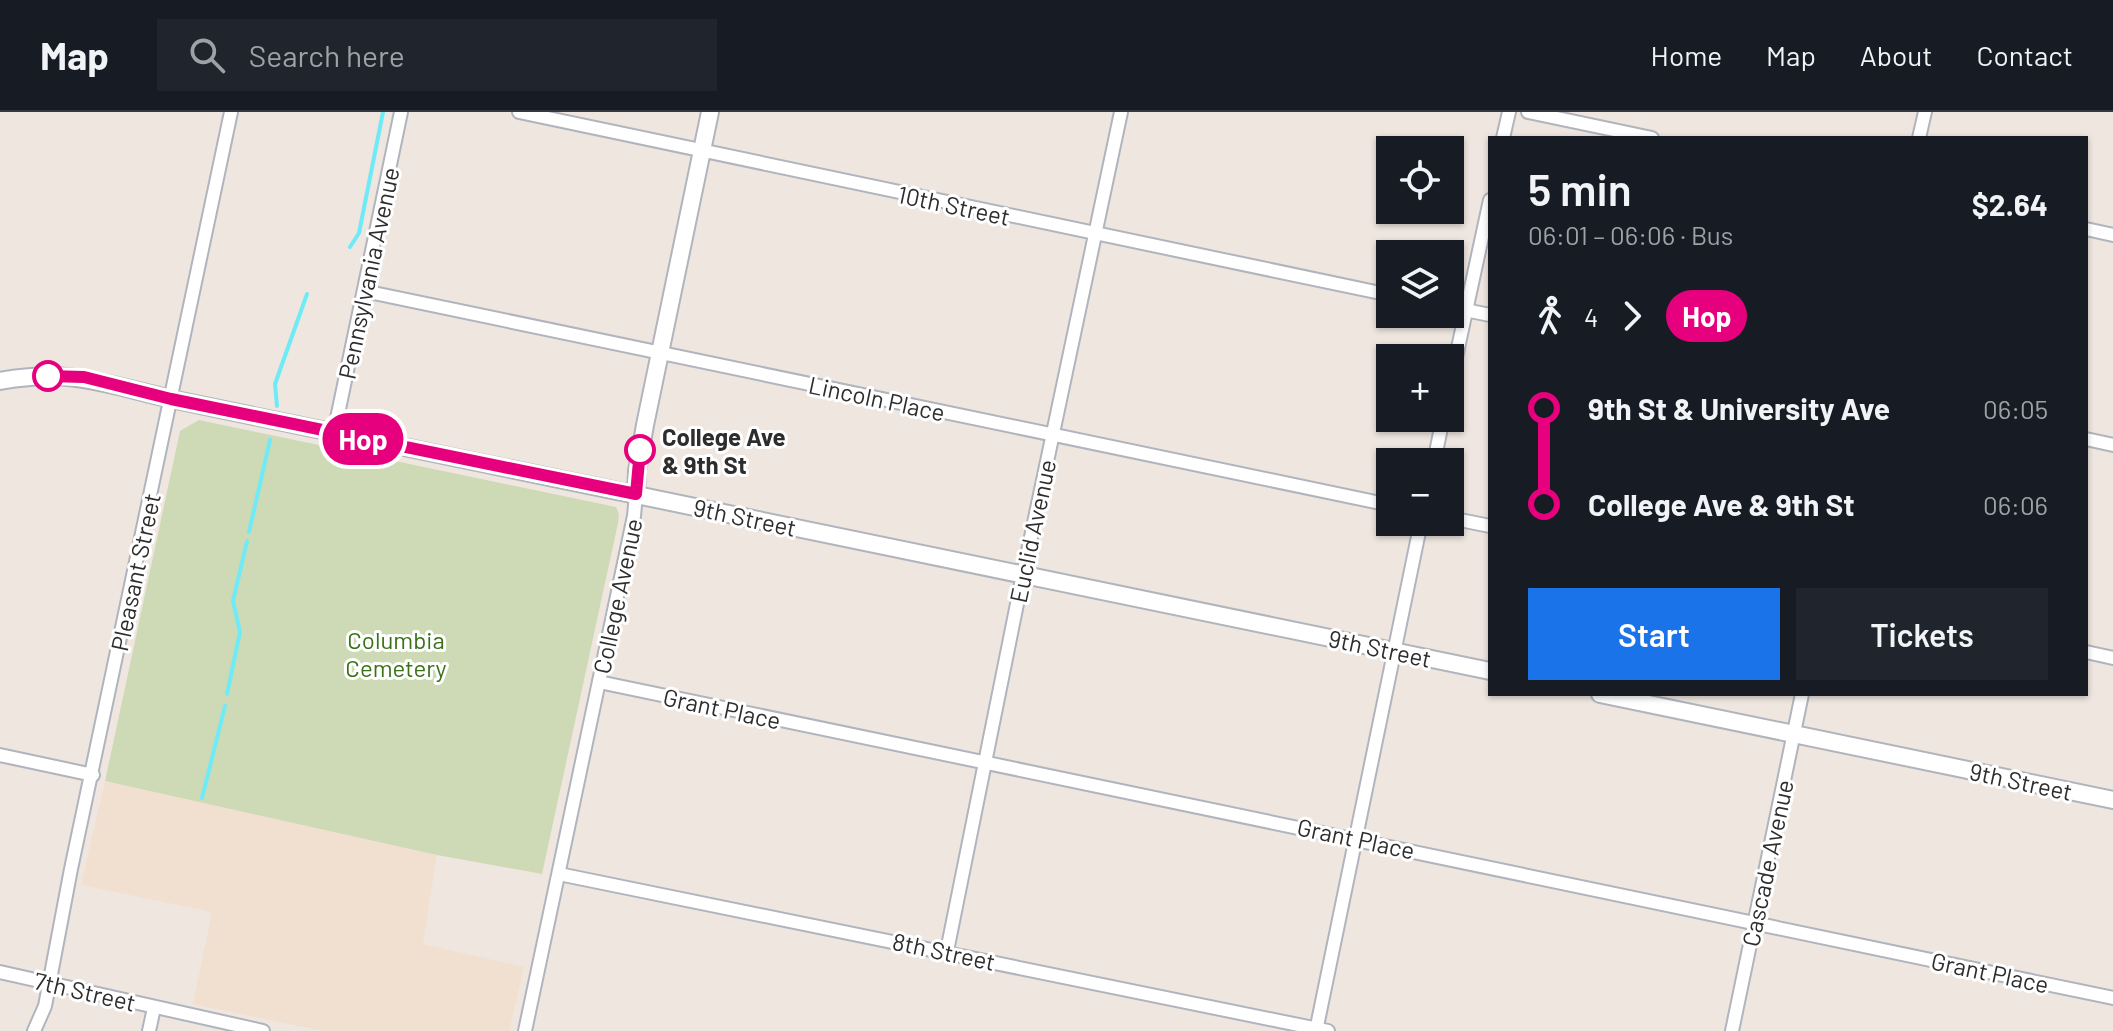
<!DOCTYPE html>
<meta charset="utf-8">
<style>
body{margin:0;font-family:Barlow,sans-serif;background:#20242c;color:#f1f3f6;height:100vh;display:flex;flex-direction:column;font-size:30px;white-space:nowrap}
*{box-sizing:border-box;margin:0}
p{font-size:26px;color:#9ea1a6}
.icon{flex:none;width:44px;height:44px;fill:none;stroke:currentColor;stroke-width:2;stroke-linecap:round;stroke-linejoin:round}
.map{position:relative;flex:1;overflow:hidden}
.sheet{position:absolute;left:1488px;top:24px;width:600px;height:560px;display:flex;flex-direction:column;background:#171b24;border-radius:0px;box-shadow:0 2px 6px #0004}
.sheet>*{flex:none}
.badge{padding:0 16px;border-radius:26px;font-size:28px;line-height:52px}
.controls{position:absolute;left:1376px;top:24px;display:grid;gap:16px}
.controls a{display:grid;place-items:center;width:88px;height:88px;border-radius:0px;background:#171b24;box-shadow:0 2px 6px #0004;font-size:40px}
.map>.badge{position:absolute;translate:-50% -50%;box-shadow:0 0 0 4px #fff}
.legs{display:flex;align-items:center;gap:12px;height:88px;padding:0 40px;font-size:26px}
.legs p{margin-inline-start:auto}
.headline{display:flex;align-items:center;justify-content:space-between;height:136px;padding:0 40px}
h1{font-size:44px;font-weight:600;line-height:60px}
.action{display:flex;gap:16px;margin-top:auto;padding:16px 40px}
.action a{flex:1;height:92px;border-radius:0px;background:#1a73e8;color:#fff;font-size:32px;font-weight:600;line-height:92px;text-align:center}
.action a+a{background:#20242c;color:#f1f3f6}
ul{padding:0 40px;list-style:none}
li{display:flex;align-items:center;gap:28px;height:96px;font-size:30px}
li i{display:grid;place-items:center;width:12px;height:100%;margin:0 10px;background:currentColor}
li i::after{content:'';width:20px;height:20px;margin:-10px;border:6px solid;border-radius:50%;background:#171b24}
li p{margin-inline-start:auto}
li:first-child i{background:linear-gradient(#0000 50%,currentColor 0)}
li:last-child i{background:linear-gradient(currentColor 50%,#0000 0)}
header{display:flex;align-items:center;gap:48px;box-sizing:border-box;height:112px;padding:0 40px;background:#171b24;border-bottom:2px solid #363941}
header strong{font-size:38px}
nav{display:flex;gap:44px;margin-inline-start:auto;font-size:28px}
.search{width:560px;height:72px;background:#20242c;display:flex;align-items:center;gap:20px;box-sizing:border-box;padding:0 28px;border-radius:0px;color:#9ea1a6;font-size:30px}
.map>svg:first-child{display:block}
</style>
<header>
<strong>Map</strong>
<div class="search"><svg class="icon" aria-label="search" viewBox="0 0 24 24"><circle cx="10" cy="10" r="6"/><path d="M15 15l6 6"/></svg>Search here</div>
<nav><a>Home</a><a>Map</a><a>About</a><a>Contact</a></nav>
</header>
<div class="map">
<svg width="2113" height="919" viewBox="0 0 2113 919">
<rect width="100%" height="100%" fill="#efe6e0"/>
<polygon fill="#f1e0cf" points="105,669 437,743 423,832 524,855 509,919 323,919 193,892 212,800 81,773"/>
<polygon fill="#cedab6" points="199,308 616,395 619,402 618,411 542,762 437,743 105,669 180,319"/>
<g fill="none" stroke-linecap="round" stroke-linejoin="round">
<g stroke="#6eebf6" stroke-width="4">
<polyline points="350,135 359,121 383,0"/>
<polyline points="277,294 275,272 307,182"/>
<polyline points="249,420 270,328"/>
<polyline points="227,582 240,520 233,489 247,429"/>
<polyline points="202,686 225,594"/>
</g>
<defs>
<g id="street">
<polyline points="519,0 1390,183"/>
<polyline points="1528,0 1652,26"/>
<polyline points="1503,26 1509,0"/>
<polyline points="1919,26 1925,0"/>
<polyline points="2086,117 2113,123"/>
<polyline points="364,179 1390,393"/>
<polyline points="1450,195 1490,203"/>
<polyline points="1450,273 1490,88"/>
<polyline points="334,321 401,0"/>
<polyline points="2086,327 2113,333"/>
<polyline points="1434,350 1443,306"/>
<polyline points="1450,406 1490,414"/>
<polyline points="2086,540 2113,546"/>
<polyline points="599,570 2113,886"/>
<polyline points="0,643 93,663"/>
<polyline points="559,762 1328,919"/>
<polyline points="947,839 1020,477 1121,0"/>
<polyline points="0,860 263,919"/>
<polyline points="34,919 45,894 71,757 231,0"/>
<polyline points="149,919 154,896"/>
<polyline points="525,919 634,404 636,382"/>
<polyline points="1316,919 1421,410"/>
<polyline points="1732,919 1802,582"/>
</g>
<g id="secondary">
<path d="M0,269C69,256 106,272 171,287L1490,559"/>
<polyline points="636,382 637,359 645,313 710,0"/>
<polyline points="1600,582 2113,688"/>
</g>
</defs>
<use href="#street" stroke="#b0b5bd" stroke-width="16"/>
<use href="#secondary" stroke="#b0b5bd" stroke-width="20"/>
<use href="#street" stroke="#fff" stroke-width="12"/>
<use href="#secondary" stroke="#fff" stroke-width="16"/>
</g>
<g fill="none" stroke-linecap="round" stroke-linejoin="round">
<defs>
<polyline id="line-1" points="48,264 84,265 171,287 636,382 640,338"/>
</defs>
<use href="#line-1" stroke="#fff" stroke-width="18"/>
<use href="#line-1" stroke="#e6007e" stroke-width="12"/>
</g>
<g fill="#fff" stroke="#e6007e" stroke-width="4">
<circle cx="48" cy="264" r="14"/>
<circle cx="640" cy="338" r="14"/>
</g>
<g text-anchor="middle" dominant-baseline="central" stroke-width="6" stroke-linejoin="round" paint-order="stroke">
<g font-size="24" fill="#2d2d2d" stroke="#fff">
<text transform="translate(954 93) rotate(12)">10th Street</text>
<text transform="translate(368 161) rotate(-78)">Pennsylvania Avenue</text>
<text transform="translate(877 286) rotate(12)">Lincoln Place</text>
<text transform="translate(745 405) rotate(12)">9th Street</text>
<text transform="translate(1032 419) rotate(-78)">Euclid Avenue</text>
<text transform="translate(135 460) rotate(-78)">Pleasant Street</text>
<text transform="translate(617 484) rotate(-78)">College Avenue</text>
<text transform="translate(1380 536) rotate(12)">9th Street</text>
<text transform="translate(722 596) rotate(12)">Grant Place</text>
<text transform="translate(2021 669) rotate(12)">9th Street</text>
<text transform="translate(1356 726) rotate(12)">Grant Place</text>
<text transform="translate(1767 751) rotate(-78)">Cascade Avenue</text>
<text transform="translate(944 839) rotate(12)">8th Street</text>
<text transform="translate(1990 860) rotate(12)">Grant Place</text>
<text transform="translate(85 879) rotate(13)">7th Street</text>
</g>
<g font-size="24" font-weight="bold" fill="#2d2d2d" stroke="#fff" text-anchor="start">
<text x="662" y="324">College Ave<tspan x="662" dy="28">&amp; 9th St</tspan></text>
</g>
<g font-size="24" fill="#3a7117" stroke="#fff">
<text x="396" y="527">Columbia<tspan x="396" dy="28">Cemetery</tspan></text>
</g>
</g>
</svg>
<div class="controls">
<a><svg class="icon" aria-label="locate" viewBox="0 0 24 24"><circle cx="12" cy="12" r="6"/><path d="M12 2v4M12 18v4M2 12h4M18 12h4"/></svg></a>
<a><svg class="icon" aria-label="layers" viewBox="0 0 24 24"><path d="M12 4l9 5-9 5-9-5zM3 14l9 5 9-5"/></svg></a>
<a>+</a>
<a>−</a>
</div>
<b class="badge" style="left:363px;top:327px;background:#e6007e;color:#fff">Hop</b>
<section class="sheet">
<div class="headline"><div><h1>5 min</h1><p>06:01 – 06:06 · Bus</p></div><b>$2.64</b></div>
<div class="legs"><svg class="icon" aria-label="walk" viewBox="0 0 24 24"><circle cx="13" cy="4" r="2"/><path d="M13 8l-2 6 4 7M11 14l-3 7M7 12l3-4h3l4 4"/></svg>4<svg class="icon" aria-label="forward" viewBox="0 0 24 24"><path d="M9 5l7 7-7 7"/></svg><b class="badge" style="background:#e6007e;color:#fff">Hop</b></div>
<ul>
<li><i style="color:#e6007e"></i><b>9th St &amp; University Ave</b><p>06:05</p></li>
<li><i style="color:#e6007e"></i><b>College Ave &amp; 9th St</b><p>06:06</p></li>
</ul>
<div class="action"><a>Start</a><a>Tickets</a></div>
</section>
</div>
